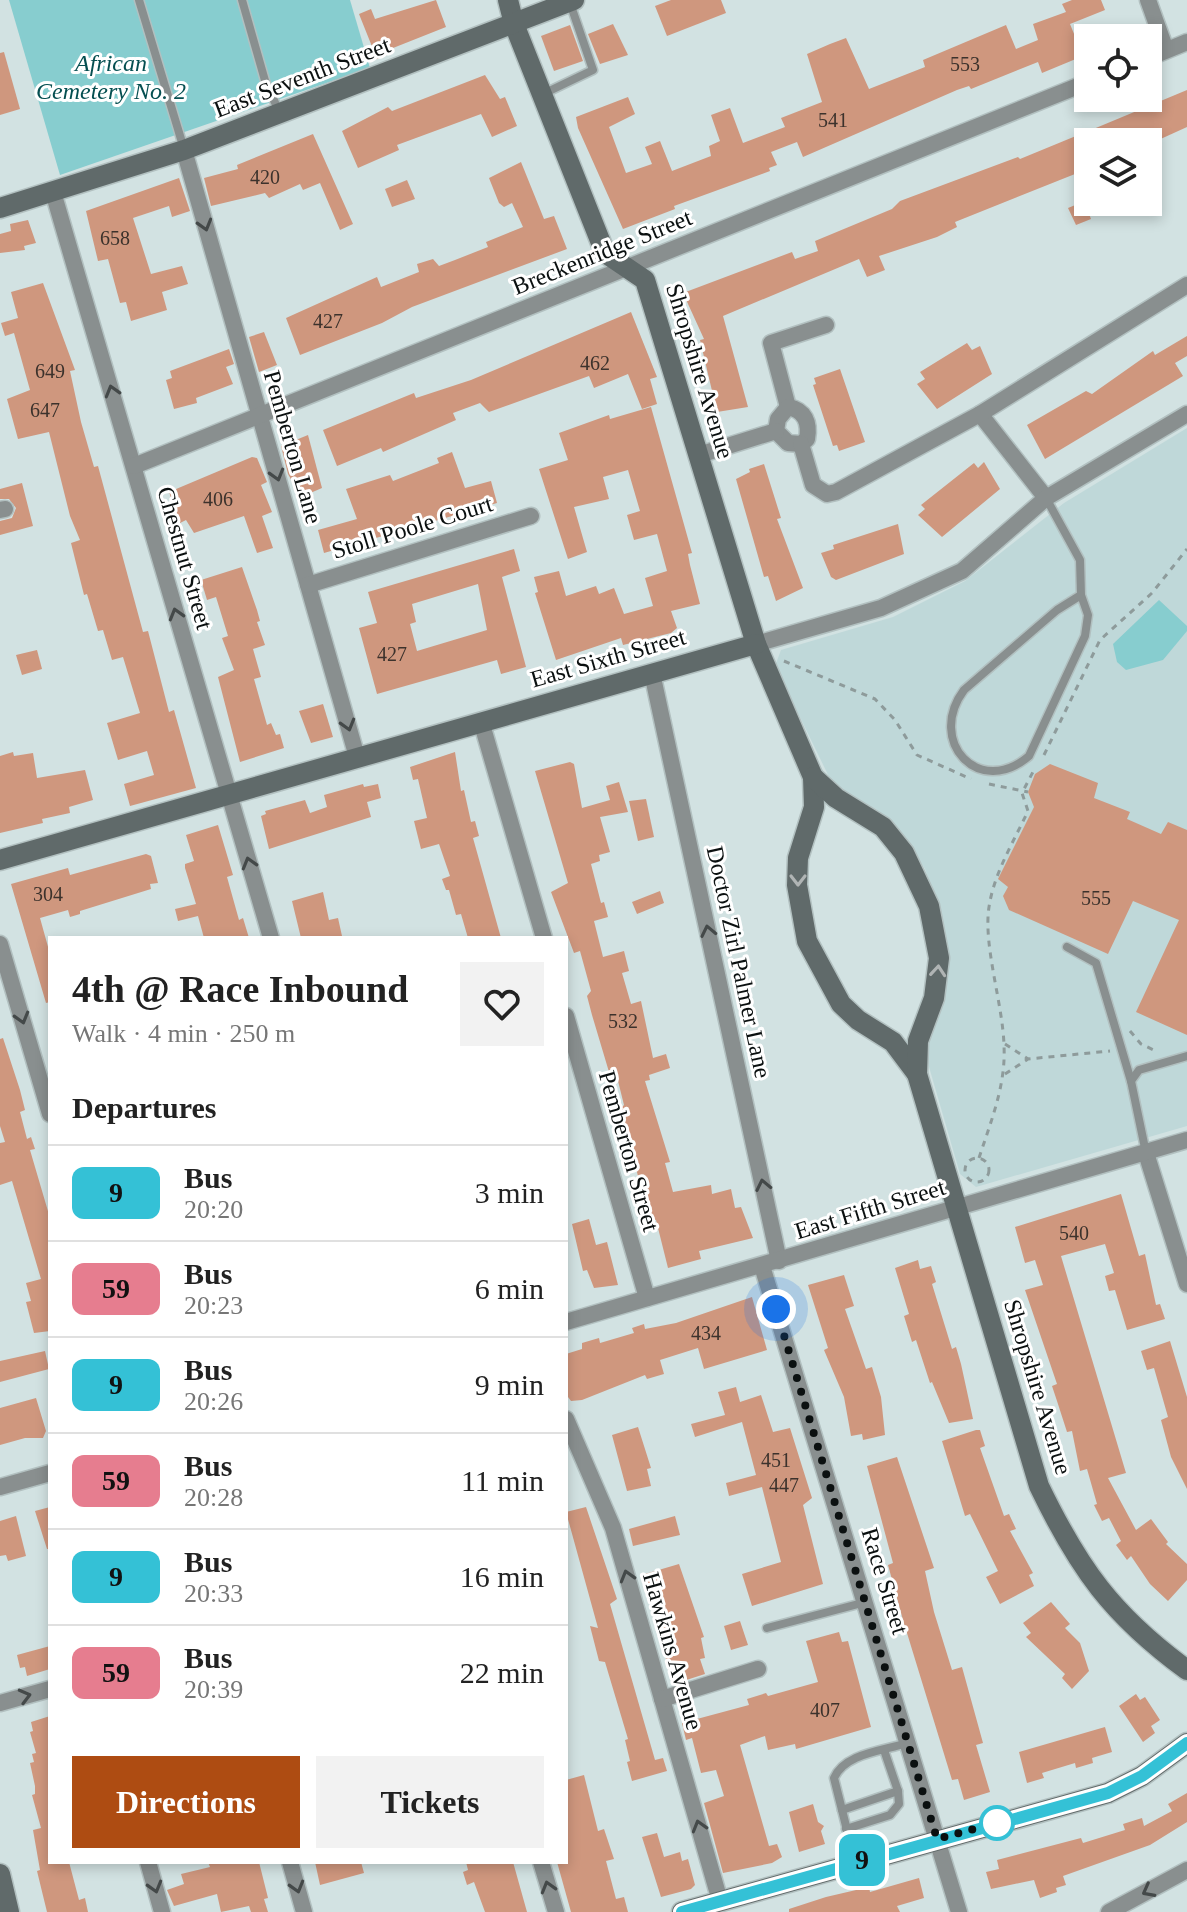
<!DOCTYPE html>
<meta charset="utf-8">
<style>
body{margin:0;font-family:Georgia,serif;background:#f2f2f2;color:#222;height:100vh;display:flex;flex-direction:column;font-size:30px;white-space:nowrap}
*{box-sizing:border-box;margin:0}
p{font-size:26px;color:#767676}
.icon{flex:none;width:44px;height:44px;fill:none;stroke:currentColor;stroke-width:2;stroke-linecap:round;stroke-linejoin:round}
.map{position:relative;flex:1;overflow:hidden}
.side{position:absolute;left:48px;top:936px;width:520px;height:928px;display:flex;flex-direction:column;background:#fff;border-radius:0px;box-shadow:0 4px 12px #0003}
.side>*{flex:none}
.badge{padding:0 16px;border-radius:12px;font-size:28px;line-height:52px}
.tools{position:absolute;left:1074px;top:24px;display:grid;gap:16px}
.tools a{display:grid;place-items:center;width:88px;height:88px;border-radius:0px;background:#fff;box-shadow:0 4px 12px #0003;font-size:40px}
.you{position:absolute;width:40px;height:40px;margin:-20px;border:6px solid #fff;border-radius:50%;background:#1a73e8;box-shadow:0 0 0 12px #1a73e833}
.map>.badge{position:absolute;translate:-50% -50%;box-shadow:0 0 0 4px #fff}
h2{padding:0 24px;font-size:30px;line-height:72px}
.round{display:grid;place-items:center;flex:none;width:84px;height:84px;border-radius:0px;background:#f2f2f2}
.head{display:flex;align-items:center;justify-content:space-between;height:136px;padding:0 24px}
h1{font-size:38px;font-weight:700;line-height:60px}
.action{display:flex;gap:16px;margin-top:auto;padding:16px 24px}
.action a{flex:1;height:92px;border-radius:0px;background:#ae4c12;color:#fff;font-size:32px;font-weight:700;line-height:92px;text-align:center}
.action a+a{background:#f2f2f2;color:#222}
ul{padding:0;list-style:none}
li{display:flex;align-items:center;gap:24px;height:96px;padding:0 24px;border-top:2px solid #e0e0e0}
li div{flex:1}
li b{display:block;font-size:30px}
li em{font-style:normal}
li .badge{min-width:88px;font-weight:700;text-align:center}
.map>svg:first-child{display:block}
</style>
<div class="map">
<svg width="1187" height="1912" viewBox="0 0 1187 1912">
<rect width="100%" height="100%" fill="#d2e2e2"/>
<polygon fill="#bfd8d9" points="1187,428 1187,1126 976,1187 960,1174 925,1053 925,1041 947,977 934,895 925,869 898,829 876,809 847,796 832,783 775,666 781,650 893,617 965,581 1064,503"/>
<g fill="#87cdcf">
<polygon points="9,0 350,0 370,68 60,175"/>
<polygon points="1159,600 1187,626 1187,631 1163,660 1126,670 1117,662 1113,644"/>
</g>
<g fill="#cf977e" fill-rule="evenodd">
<polygon points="436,0 446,27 388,50 389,54 377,59 359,14 371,9 375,19"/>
<polygon points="671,0 721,0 726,13 667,36 655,6"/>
<polygon points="1072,0 1101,0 1105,10 1070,24 1083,56 1042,73 1038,62 971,89 969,86 957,90 803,157 797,142 771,152 777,165 769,168 770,171 674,206 675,209 623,229 578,128 576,117 628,97 635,114 609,127 626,173 652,164 645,147 660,141 672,171 711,156 709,146 720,141 711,115 730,108 743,143 785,127 781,118 822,102 807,54 830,44 846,38 869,89 925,67 923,60 1006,25 1016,49 1038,40 1033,24 1066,12 1062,4"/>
<polygon points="613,24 628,55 600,64 588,34"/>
<polygon points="570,25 583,61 554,71 541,36"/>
<polygon points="4,52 20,109 0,115 0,53"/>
<polygon points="485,75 500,99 505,97 517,126 492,137 481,114 397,145 399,150 358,168 342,131 388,107 392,111"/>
<polygon points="1187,90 1187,127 1154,142 1095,142 1091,130"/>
<polygon points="1088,131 1088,211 1091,219 1076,225 1068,208 1085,201 1075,174 955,222 957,227 937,237 879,256 885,270 867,277 859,259 723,316 748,407 717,412 700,340 704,339 683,293 792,252 795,259 818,251 815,241 892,209 900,201 1018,157 1020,159"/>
<polygon points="313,134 353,224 340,230 320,183 303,190 300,184 269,198 265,193 211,206 204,178 238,169 237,165"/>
<polygon points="521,162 544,219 554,216 567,249 412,307 382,323 300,355 286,318 377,277 381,287 419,272 417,264 433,259 439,266 455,260 488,247 486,242 523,227 512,203 504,207 499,203 489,178"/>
<polygon points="179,178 190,211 172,217 169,206 133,218 151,274 182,266 188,284 162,292 167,310 131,321 126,302 120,303 108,259 98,261 86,211"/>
<polygon points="407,180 415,199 392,207 385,189"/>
<polygon points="28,220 36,243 24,246 25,250 0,253 0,234 11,231 10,224"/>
<polygon points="43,283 75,370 70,371 81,422 94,467 98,466 143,632 148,631 169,712 174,710 196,788 130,806 124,784 154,775 147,751 118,760 107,723 140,713 123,657 112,660 103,630 98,631 87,594 84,595 71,543 80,540 70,516 49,432 18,439 7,399 30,390 14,333 5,336 1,323 18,318 11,292"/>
<polygon points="631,312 657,377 650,379 657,404 642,409 628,374 594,388 589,376 489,412 480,403 453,413 456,420 383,452 381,448 337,466 323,430 414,393 416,398 471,380"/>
<polygon points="264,332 277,365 259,372 249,337"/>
<polygon points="1187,336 1187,356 1175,363 1183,376 1045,459 1027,425 1086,391 1092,394 1153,351 1155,355"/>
<polygon points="967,343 972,350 980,346 992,374 937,409 917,384 925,379 920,372"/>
<polygon points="229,349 234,364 226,367 233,384 196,398 197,403 174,409 166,380 172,378 170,371"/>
<polygon points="840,369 865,442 839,451 837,445 833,446 813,385 816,384 814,378"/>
<polygon points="651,407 692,553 688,554 690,565 700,604 671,611 677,628 671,633 623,645 621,638 556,660 535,593 538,592 534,577 559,571 566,596 596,586 599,594 614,588 624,614 653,606 645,578 667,571 657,534 634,540 627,515 640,511 628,470 603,477 609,499 574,507 587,552 568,559 539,469 568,460 559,433 609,415 610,419"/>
<polygon points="308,435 322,488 301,497 288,474 281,446"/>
<polygon points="452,452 465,488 491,481 497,503 324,553 318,530 357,519 346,489 390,475 393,481 439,463 437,458"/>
<polygon points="252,457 257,458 267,482 261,485 272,512 262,516 273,548 257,553 244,516 194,533 186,520 180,523 169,492"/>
<polygon points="984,462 1000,489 942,537 918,515 925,509 921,505 974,463 978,468"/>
<polygon points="764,464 781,518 777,519 803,588 776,601 768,576 764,577 736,479 750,472 749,469"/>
<polygon points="22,483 33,526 0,535 0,521 12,518 16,508 9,499 0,499 0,489"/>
<polygon points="898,524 904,554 836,580 831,577 821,553 834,549 833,545"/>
<path d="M514,549L520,571L502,577L526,667L501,674L497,660L377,694L359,628L377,623L368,592ZM478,584L487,630L417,651L410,624L416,622L412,604Z"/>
<polygon points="242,567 257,610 260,621 257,622 265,645 253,649 261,677 254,679 267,725 271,723 276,735 280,734 284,748 240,762 218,677 234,670 222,638 228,636 216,597 207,600 201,580"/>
<polygon points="37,650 42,669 22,675 16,655"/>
<polygon points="323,704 333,737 311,743 299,711"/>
<polygon points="13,752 14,756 33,753 37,778 85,770 93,800 69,807 70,813 42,819 43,823 0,833 0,756"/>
<polygon points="455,752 461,791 464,790 471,822 475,821 479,836 473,838 501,938 468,938 461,914 456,915 449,890 446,890 442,879 450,876 439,844 421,849 414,821 427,818 418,779 413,780 410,767"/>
<polygon points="570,762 574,764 582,808 610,800 606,786 619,782 628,812 600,817 610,852 599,855 600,861 591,864 601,903 604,902 608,917 594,921 603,957 624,951 629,971 622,973 631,1004 641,1001 653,1058 666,1054 670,1068 649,1075 650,1080 645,1081 670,1162 665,1163 673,1192 711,1185 712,1194 731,1189 735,1208 741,1207 753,1238 699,1251 701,1259 668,1268 656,1220 649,1217 620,1109 624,1105 618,1081 612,1082 592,1015 587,996 591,991 580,951 574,953 551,892 568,883 535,771"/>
<polygon points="1050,764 1098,783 1094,798 1130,812 1127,819 1161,834 1168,822 1187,830 1187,1035 1136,1012 1179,920 1133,901 1108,954 1009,910 1003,896 1008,887 998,879 1034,807 1028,792 1035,774"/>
<polygon points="363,784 364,787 378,784 381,798 367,802 371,817 269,849 261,816 266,814 265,811 305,800 310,813 327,807 324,795"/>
<polygon points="646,799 654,837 638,841 629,801"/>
<polygon points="218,825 233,875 227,877 239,920 243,918 249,938 204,938 198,916 178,921 175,909 196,904 185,868 185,864 194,861 186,835"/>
<polygon points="146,854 151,856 158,883 150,884 151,889 80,911 80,914 70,917 68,910 40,918 50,954 50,1002 46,1003 11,884 68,868 70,875"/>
<polygon points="660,891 664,903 637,914 632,902"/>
<polygon points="323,892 329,920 338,918 342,936 301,938 292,901"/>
<polygon points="3,1038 20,1090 25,1110 20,1112 27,1139 31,1137 35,1149 30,1150 50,1218 50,1331 34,1333 26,1302 31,1301 26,1283 41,1279 12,1181 0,1185 0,1143 5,1142 0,1126 0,1039"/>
<polygon points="1121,1194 1139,1256 1145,1254 1156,1305 1160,1304 1165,1319 1127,1330 1115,1290 1109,1291 1105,1276 1114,1273 1105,1244 1061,1256 1126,1473 1108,1478 1136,1530 1151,1519 1168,1542 1166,1544 1187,1564 1187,1580 1168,1601 1150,1584 1131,1556 1127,1560 1116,1545 1121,1541 1109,1518 1102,1521 1094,1505 1097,1504 1087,1469 1080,1471 1072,1431 1067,1432 1057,1401 1052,1386 1057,1384 1025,1290 1043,1285 1035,1260 1025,1263 1015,1227"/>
<polygon points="589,1219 596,1245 607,1242 618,1285 594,1288 587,1270 583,1271 572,1224"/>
<polygon points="918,1260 920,1269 931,1266 936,1282 932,1284 952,1349 956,1347 961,1364 973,1419 949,1423 932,1382 930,1383 916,1340 912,1342 904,1316 909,1314 895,1268"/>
<polygon points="844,1275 854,1306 845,1309 866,1369 872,1367 881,1397 885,1435 863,1440 862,1434 851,1436 844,1397 824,1350 828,1348 808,1285"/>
<polygon points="752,1297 767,1350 704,1369 698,1348 660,1360 664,1374 647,1379 645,1375 582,1400 571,1401 568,1397 566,1354 582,1349 582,1343 599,1338 600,1343 634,1333 632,1328 644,1324 645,1329 676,1323"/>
<polygon points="1170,1341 1187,1397 1187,1489 1171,1457 1161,1420 1168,1417 1154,1368 1147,1370 1141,1351"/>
<polygon points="45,1351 49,1369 0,1382 0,1361"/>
<polygon points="736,1387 740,1402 761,1395 773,1432 790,1428 812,1498 803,1505 823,1584 752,1606 742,1574 781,1562 762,1487 729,1496 726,1483 756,1475 742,1422 695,1437 691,1424 725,1415 718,1392"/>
<polygon points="36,1398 46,1431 43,1438 25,1438 0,1445 0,1408"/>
<polygon points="638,1427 651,1468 647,1469 651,1486 627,1491 612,1435"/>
<polygon points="976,1430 980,1430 985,1446 980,1448 1004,1516 1009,1514 1016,1529 1010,1531 1033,1573 1029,1575 1034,1586 1000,1604 986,1577 998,1571 970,1514 965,1516 942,1441"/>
<polygon points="897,1457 934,1568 925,1571 934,1612 952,1670 962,1667 983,1743 976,1745 990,1792 964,1800 958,1779 952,1780 903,1620 888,1565 893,1563 867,1466"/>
<polygon points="50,1507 50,1549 47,1549 35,1511"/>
<polygon points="586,1507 617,1599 610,1604 655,1760 663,1758 667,1771 632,1781 627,1762 630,1761 625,1740 628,1739 605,1662 599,1661 590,1626 598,1628 566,1512"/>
<polygon points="16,1516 26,1556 8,1561 6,1555 0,1556 0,1521"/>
<polygon points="675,1516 680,1535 633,1546 629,1529"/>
<polygon points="679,1564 704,1637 701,1638 705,1658 700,1659 705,1674 677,1683 672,1683 668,1667 645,1574"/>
<polygon points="1051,1602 1070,1624 1065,1628 1080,1643 1089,1671 1072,1689 1062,1678 1065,1674 1026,1637 1031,1633 1023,1623"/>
<polygon points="740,1621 748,1645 731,1650 724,1626"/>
<polygon points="839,1632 842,1642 848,1641 871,1727 796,1749 795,1744 768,1750 765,1736 740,1745 769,1846 777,1844 782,1857 772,1863 723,1873 704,1803 724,1796 716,1770 701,1773 692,1738 686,1740 682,1723 749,1705 747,1699 766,1693 768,1696 818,1682 806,1641"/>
<polygon points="50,1646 50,1669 27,1676 25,1667 20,1668 17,1655"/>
<polygon points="1136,1694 1140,1700 1145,1697 1160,1720 1151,1726 1155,1733 1143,1742 1119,1706"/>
<polygon points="50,1716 50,1862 69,1862 79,1900 85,1898 88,1912 47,1912 37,1871 40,1870 33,1830 41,1828 32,1795 35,1794 35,1786 30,1763 34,1762 32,1754 36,1753 30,1732 33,1731 31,1722"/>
<polygon points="1105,1727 1112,1752 1092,1758 1093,1763 1076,1768 1075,1763 1042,1773 1044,1778 1027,1783 1019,1752"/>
<polygon points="584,1775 598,1831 604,1829 614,1859 606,1861 616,1899 624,1897 628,1912 571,1912 557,1862 566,1862 566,1780"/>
<polygon points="1187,1793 1187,1822 1150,1845 1063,1876 1066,1885 1056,1888 1057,1892 1040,1898 1034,1880 991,1889 986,1872 999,1869 997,1860 1081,1838 1083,1843 1125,1830 1123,1824 1142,1818 1144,1826 1172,1811 1168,1804"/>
<polygon points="813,1804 818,1822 824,1826 821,1831 825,1844 799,1852 789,1812"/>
<polygon points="657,1833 664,1857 680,1852 682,1861 688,1859 695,1885 691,1889 661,1897 642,1837"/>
<polygon points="208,1862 259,1862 268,1898 264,1899 268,1912 251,1912 249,1906 221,1912 217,1894 174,1906 167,1890 184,1884 181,1874 210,1867"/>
<polygon points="315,1862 361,1862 364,1873 320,1885"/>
<polygon points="466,1862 513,1862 527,1912 485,1912 474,1882 467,1885 463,1872 468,1870"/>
<polygon points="919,1878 924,1898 897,1906 900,1912 789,1912 789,1909 826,1897 869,1887 870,1892"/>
</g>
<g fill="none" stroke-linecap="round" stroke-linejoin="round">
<defs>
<g id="lane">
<polyline points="139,0 184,149"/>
<polyline points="242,0 266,84 280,113"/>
<polyline points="543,94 593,70 570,3"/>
<path d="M1046,498L1080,560L1081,595L1088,615L1085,636L1029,756C979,799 926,741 964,690L1057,610L1081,595"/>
<polyline points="1067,947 1096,963 1131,1081"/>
<polyline points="1146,1153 1131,1081 1139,1070 1187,1056"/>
<polyline points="767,1628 866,1602"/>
<polyline points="842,1810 898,1791 884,1750"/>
<polyline points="846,1829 890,1815 899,1804 898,1791"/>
<path d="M855,1862L834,1778C845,1753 883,1751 907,1743"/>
</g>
<g id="street">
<polyline points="1148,0 1166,50"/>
<polyline points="1148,58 1187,42"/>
<polyline points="184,150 357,757"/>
<polyline points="53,192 271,938"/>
<polyline points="788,407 771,343 826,325"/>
<path d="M788,407C805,410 810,423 807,439L801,444L788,443L776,431L778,419Z"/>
<polyline points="980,414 1046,498"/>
<polyline points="801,444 813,485 827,494 836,492 980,414 1187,285"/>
<polyline points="699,455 776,431"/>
<polyline points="134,466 1088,82"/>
<polyline points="0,510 5,509"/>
<polyline points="308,585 531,516"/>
<polyline points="756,644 881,608 962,571 1046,498 1187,414"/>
<polyline points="652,673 779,1261"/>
<polyline points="481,721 544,938"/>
<polyline points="0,944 50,1114"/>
<polyline points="566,1016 647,1298"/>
<polyline points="1146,1153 1187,1284"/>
<polyline points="762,1266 959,1912"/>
<polyline points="566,1322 1187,1140"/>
<polyline points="566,1419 613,1528 720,1901"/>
<polyline points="0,1487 50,1473"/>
<polyline points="662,1699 758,1669"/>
<polyline points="0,1703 50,1689"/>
<polyline points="148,1862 162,1912"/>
<polyline points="290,1862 304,1912"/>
<polyline points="541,1862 556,1912"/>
<polyline points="1109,1912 1187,1870"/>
</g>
<g id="secondary">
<polyline points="508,0 514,24 605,253 645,280 756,644 813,777 814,807 798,858 797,885 807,941 841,1004 858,1020 893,1042 917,1074"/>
<polyline points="0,208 184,150 574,0"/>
<path d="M813,777L836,798L883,827L904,853L929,906L939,958L934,998L918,1041L917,1074L1039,1486C1079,1569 1112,1615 1187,1670"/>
<polyline points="0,860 756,644"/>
<polyline points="0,1874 9,1912"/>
<polyline points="682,1912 1108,1793 1142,1776 1187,1743"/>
</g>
</defs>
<use href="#lane" stroke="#b2c0c0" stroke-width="11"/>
<use href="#street" stroke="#b2c0c0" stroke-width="19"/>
<use href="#secondary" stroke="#b2c0c0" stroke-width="23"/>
<g stroke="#8e9b9b" stroke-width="3" stroke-dasharray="6 6" stroke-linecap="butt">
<polyline points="784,661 875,699 895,720 917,755 971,779"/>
<polyline points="1044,755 1100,640 1152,593 1187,549"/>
<polyline points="989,784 1028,792"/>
<polyline points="1130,1031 1141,1044 1158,1052"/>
<polyline points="1005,1044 1028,1059"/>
<polyline points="1005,1074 1028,1059 1110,1051"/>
<path d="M979,1158C991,1121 1006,1085 1004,1046C1003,1004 983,946 989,907C994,873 1014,841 1028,811L1022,793L1035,768"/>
<circle cx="977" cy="1170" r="12"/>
</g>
<use href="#lane" stroke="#898f8f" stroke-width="8"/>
<use href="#street" stroke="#898f8f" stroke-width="16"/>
<use href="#secondary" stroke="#606a6a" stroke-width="20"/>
</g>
<defs><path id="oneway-chevron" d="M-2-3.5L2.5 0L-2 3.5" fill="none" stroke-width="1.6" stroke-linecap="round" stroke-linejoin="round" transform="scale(2)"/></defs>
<g stroke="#444949">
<use href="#oneway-chevron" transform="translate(205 225) rotate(74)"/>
<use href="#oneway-chevron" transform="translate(112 391) rotate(-106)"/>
<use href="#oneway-chevron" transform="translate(277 475) rotate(74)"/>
<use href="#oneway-chevron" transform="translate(176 614) rotate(-106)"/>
<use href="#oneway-chevron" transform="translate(348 725) rotate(74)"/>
<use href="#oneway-chevron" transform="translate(249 863) rotate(-106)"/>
<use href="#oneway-chevron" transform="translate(708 931) rotate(-102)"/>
<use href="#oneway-chevron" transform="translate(22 1018) rotate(74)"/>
<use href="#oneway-chevron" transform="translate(763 1185) rotate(-102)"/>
<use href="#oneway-chevron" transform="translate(627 1576) rotate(-106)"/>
<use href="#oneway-chevron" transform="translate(25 1696) rotate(-15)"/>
<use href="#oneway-chevron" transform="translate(699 1826) rotate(-106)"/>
<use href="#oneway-chevron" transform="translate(155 1887) rotate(74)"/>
<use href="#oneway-chevron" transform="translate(297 1887) rotate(74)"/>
<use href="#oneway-chevron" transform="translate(548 1887) rotate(-106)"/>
<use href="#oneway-chevron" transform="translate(1148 1891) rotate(152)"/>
</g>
<g stroke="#b0b4b4">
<use href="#oneway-chevron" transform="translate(798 880) rotate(90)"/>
<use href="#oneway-chevron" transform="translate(938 971) rotate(-85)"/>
</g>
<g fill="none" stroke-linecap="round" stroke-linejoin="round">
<defs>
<polyline id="line" points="682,1912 1108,1793 1142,1776 1187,1743"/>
</defs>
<use href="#line" stroke="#fff" stroke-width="18"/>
<use href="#line" stroke="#34c1d6" stroke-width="12"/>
<polyline stroke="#0b1010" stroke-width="8" stroke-dasharray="0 14.4" points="776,1309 937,1839 997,1823"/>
</g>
<circle fill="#fff" stroke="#34c1d6" stroke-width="4" cx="997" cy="1823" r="16"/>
<g text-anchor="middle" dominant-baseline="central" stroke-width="6" stroke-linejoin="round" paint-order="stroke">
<g font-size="20" fill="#3c322c">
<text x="965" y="64">553</text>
<text x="833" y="120">541</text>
<text x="265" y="177">420</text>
<text x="115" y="238">658</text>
<text x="328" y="321">427</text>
<text x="595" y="363">462</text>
<text x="50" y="371">649</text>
<text x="45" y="410">647</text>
<text x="218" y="499">406</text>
<text x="392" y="654">427</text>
<text x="48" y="894">304</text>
<text x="1096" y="898">555</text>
<text x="623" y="1021">532</text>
<text x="1074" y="1233">540</text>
<text x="706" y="1333">434</text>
<text x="776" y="1460">451</text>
<text x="784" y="1485">447</text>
<text x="825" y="1710">407</text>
</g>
<g font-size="24" font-style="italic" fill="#054f51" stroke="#fff">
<text x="111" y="63">African<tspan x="111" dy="28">Cemetery No. 2</tspan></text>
</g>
<g font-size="24" fill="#0b1010" stroke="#fff">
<text transform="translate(302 77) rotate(-21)">East Seventh Street</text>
<text transform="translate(602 252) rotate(-22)">Breckenridge Street</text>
<text transform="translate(700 371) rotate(73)">Shropshire Avenue</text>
<text transform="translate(293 447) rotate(74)">Pemberton Lane</text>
<text transform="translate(412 527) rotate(-17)">Stoll Poole Court</text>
<text transform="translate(185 558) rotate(74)">Chestnut Street</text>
<text transform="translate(608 658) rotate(-16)">East Sixth Street</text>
<text transform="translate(739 962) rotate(78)">Doctor Zirl Palmer Lane</text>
<text transform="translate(629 1151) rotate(74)">Pemberton Street</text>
<text transform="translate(870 1209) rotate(-17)">East Fifth Street</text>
<text transform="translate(1038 1387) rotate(73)">Shropshire Avenue</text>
<text transform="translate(885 1581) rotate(73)">Race Street</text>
<text transform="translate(673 1651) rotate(74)">Hawkins Avenue</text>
</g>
</g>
</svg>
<div class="tools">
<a><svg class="icon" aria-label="locate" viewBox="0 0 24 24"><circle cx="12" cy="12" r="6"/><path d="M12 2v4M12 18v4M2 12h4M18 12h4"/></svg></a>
<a><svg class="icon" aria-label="layers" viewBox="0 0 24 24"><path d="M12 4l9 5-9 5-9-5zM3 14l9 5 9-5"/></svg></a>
</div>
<div class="you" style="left:776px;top:1309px"></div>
<b class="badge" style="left:862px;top:1860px;background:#34c1d6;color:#111">9</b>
<section class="side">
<div class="head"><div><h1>4th @ Race Inbound</h1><p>Walk · 4 min · 250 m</p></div><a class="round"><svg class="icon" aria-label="heart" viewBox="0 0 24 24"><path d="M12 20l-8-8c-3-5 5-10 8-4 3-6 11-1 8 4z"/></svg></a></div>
<h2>Departures</h2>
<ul>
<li><span class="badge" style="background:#34c1d6;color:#111">9</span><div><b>Bus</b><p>20:20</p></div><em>3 min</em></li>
<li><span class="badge" style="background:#e67d8f;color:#111">59</span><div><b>Bus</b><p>20:23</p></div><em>6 min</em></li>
<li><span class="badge" style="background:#34c1d6;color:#111">9</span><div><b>Bus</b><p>20:26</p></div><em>9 min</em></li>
<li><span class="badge" style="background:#e67d8f;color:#111">59</span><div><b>Bus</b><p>20:28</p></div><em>11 min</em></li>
<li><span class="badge" style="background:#34c1d6;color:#111">9</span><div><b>Bus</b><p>20:33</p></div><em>16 min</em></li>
<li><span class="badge" style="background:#e67d8f;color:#111">59</span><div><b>Bus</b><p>20:39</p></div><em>22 min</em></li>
</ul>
<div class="action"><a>Directions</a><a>Tickets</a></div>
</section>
</div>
